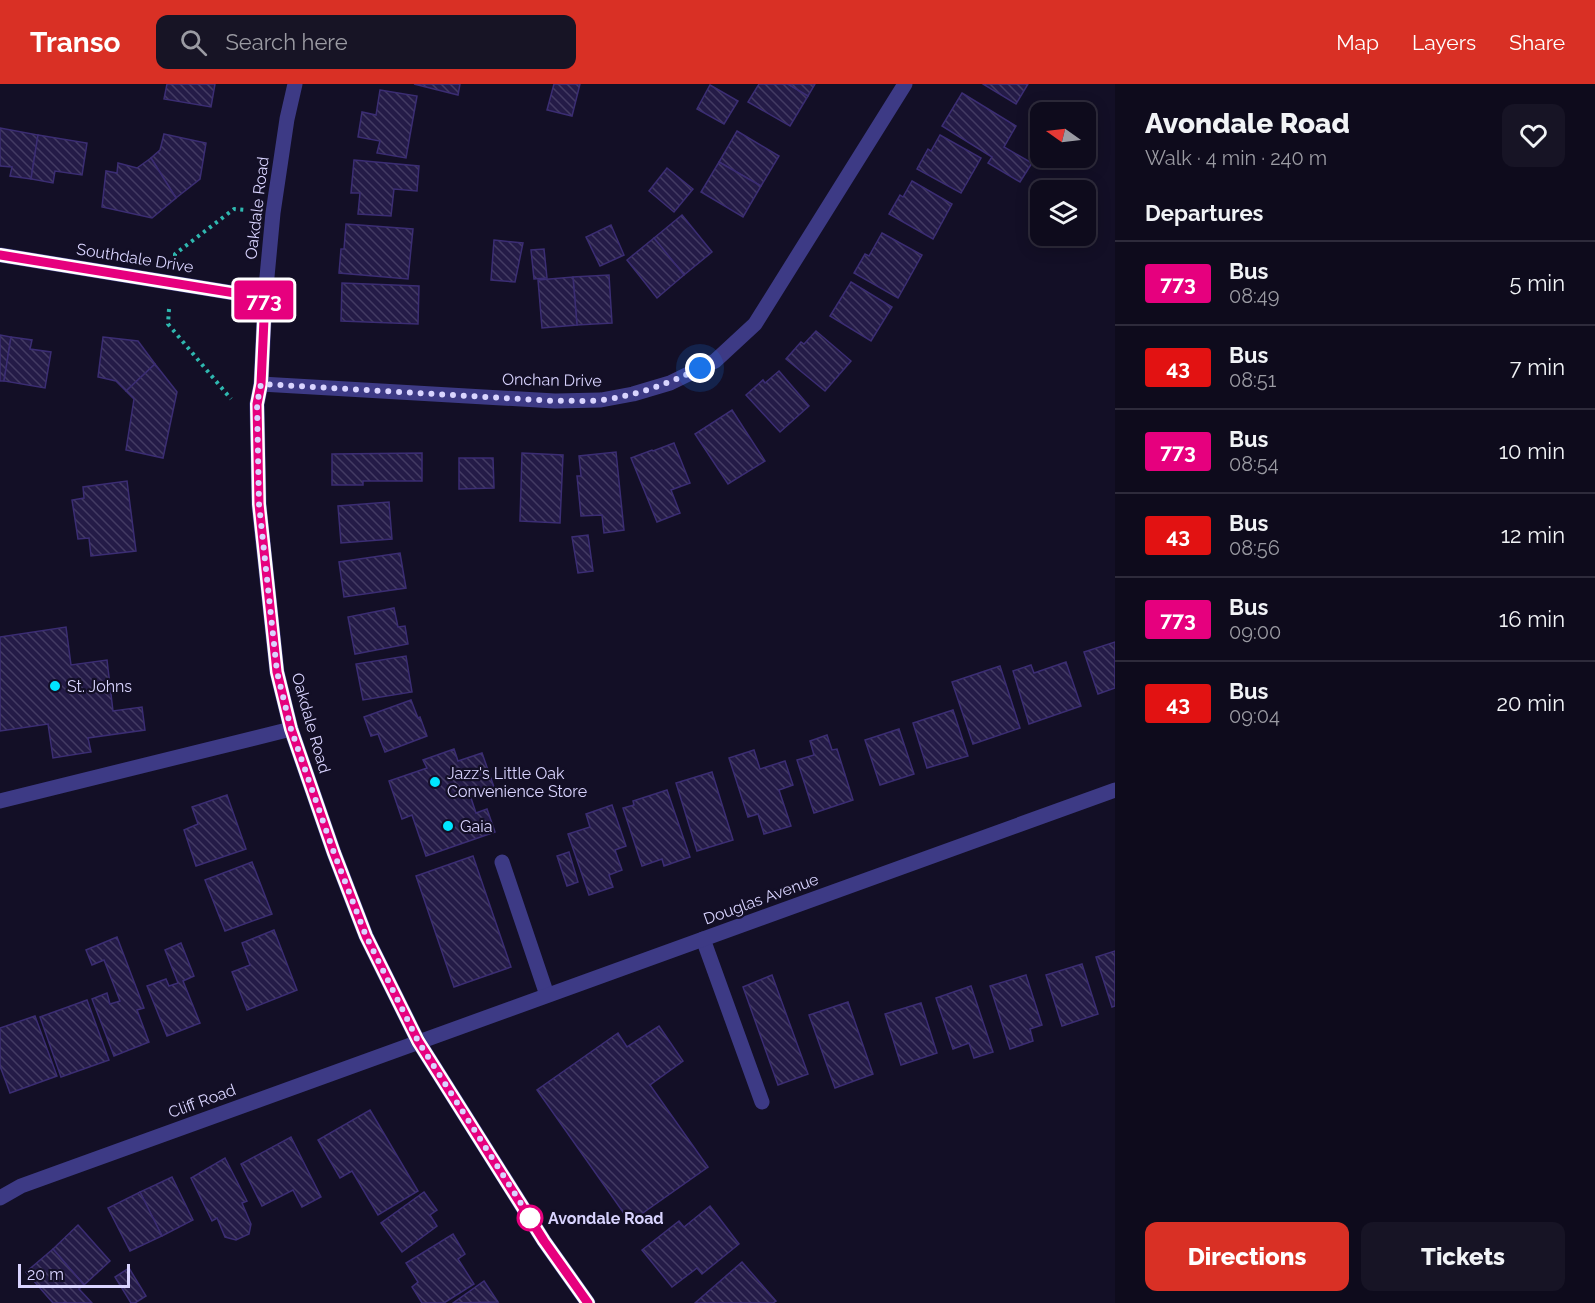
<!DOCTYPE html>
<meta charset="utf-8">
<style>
body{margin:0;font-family:Raleway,sans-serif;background:#171425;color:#f1f3f6;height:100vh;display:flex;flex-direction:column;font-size:22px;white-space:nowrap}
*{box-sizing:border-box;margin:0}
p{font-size:20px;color:#9b9ba3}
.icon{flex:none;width:33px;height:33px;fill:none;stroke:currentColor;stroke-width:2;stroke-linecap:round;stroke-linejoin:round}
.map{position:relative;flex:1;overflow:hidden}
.panel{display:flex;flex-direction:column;background:#0e0b1c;width:480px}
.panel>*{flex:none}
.badge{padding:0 12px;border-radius:4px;font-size:21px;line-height:39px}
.needle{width:39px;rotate:284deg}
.buttons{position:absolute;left:1030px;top:18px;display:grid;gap:12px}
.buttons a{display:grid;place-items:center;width:66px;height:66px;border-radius:12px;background:#0e0b1c;box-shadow:0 3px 15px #0003,0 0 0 2px #2e2b3b;font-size:30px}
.scale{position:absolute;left:18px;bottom:15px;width:112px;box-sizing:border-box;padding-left:6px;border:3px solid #d9d4ff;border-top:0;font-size:16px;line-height:21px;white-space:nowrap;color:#d9d4ff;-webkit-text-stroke:4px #130f26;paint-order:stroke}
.you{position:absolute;width:30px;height:30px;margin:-15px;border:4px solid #fff;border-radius:50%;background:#1a73e8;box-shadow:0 0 0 9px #1a73e833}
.map>.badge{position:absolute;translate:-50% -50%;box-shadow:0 0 0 3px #fff}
h2{padding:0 30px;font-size:22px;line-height:54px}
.round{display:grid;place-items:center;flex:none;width:63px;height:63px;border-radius:12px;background:#171425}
.headline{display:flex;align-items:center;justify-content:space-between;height:102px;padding:0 30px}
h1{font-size:28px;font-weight:800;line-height:45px}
.button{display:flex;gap:12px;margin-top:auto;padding:12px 30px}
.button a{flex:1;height:69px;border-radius:12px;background:#d93025;color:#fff;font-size:24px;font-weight:800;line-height:69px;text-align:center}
.button a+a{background:#171425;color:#f1f3f6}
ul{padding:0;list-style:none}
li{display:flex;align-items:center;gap:18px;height:84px;padding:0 30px;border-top:2px solid #2e2b3b}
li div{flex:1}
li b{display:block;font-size:22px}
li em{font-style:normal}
li .badge{min-width:66px;font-weight:700;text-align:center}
header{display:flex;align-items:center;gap:36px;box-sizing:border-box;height:84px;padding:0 30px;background:#d93025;color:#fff}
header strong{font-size:28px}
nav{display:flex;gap:33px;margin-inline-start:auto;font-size:21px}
.search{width:420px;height:54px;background:#171425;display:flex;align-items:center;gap:15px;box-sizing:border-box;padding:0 21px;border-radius:12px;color:#9b9ba3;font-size:22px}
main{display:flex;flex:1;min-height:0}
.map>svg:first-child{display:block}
</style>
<header>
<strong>Transo</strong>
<div class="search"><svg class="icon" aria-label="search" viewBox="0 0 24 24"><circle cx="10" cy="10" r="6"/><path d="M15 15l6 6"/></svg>Search here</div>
<nav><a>Map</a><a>Layers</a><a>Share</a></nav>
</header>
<main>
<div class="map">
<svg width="1115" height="1219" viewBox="0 0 1115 1219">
<defs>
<pattern id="building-back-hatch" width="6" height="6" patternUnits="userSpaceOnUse" patternTransform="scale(1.5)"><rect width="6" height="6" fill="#241b47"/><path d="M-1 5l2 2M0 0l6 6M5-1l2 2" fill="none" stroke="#433b63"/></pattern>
</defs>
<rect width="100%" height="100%" fill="#130f26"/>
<g fill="url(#building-back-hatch)" stroke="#3b2d73" stroke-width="1.5">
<polygon points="167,0 215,0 211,23 164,15"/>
<polygon points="414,0 460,0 458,11"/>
<polygon points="554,0 580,0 572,32 547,26"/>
<polygon points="759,0 788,0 808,12 790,42 748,18"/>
<polygon points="788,0 815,0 808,12"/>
<polygon points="983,0 1028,0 1016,20"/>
<polygon points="710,1 738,17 724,40 697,25"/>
<polygon points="380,6 417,12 406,74 377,69 380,57 358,53 362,28 376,31"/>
<polygon points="962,9 1016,42 1004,63 1032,79 1020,98 988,79 992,73 942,42"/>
<polygon points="0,44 38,51 31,95 10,92 12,83 0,82"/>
<polygon points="737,47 779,72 761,102 719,78"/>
<polygon points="164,50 206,59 200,95 176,114 151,74 160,66"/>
<polygon points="38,51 87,59 82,91 55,87 53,99 31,95"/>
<polygon points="940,51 981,74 961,109 917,85 928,65 931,67"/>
<polygon points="151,74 176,114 152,134 102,123 106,87 117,89 118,79 137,84"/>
<polygon points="354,76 419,82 417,107 394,105 391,132 358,130 360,109 351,109"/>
<polygon points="719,78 761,102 743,133 701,108"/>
<polygon points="667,84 693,105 674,128 649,107"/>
<polygon points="912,97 952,120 933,155 889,130 900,111 903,113"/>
<polygon points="682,131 712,168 684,191 654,154"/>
<polygon points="346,140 413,145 408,195 339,189 341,165 344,165"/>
<polygon points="611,141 624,171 600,182 586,153"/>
<polygon points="882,149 922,171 898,214 854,189 865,170 869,172"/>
<polygon points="654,154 684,191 657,214 627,176"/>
<polygon points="494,156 523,159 515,198 491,196"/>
<polygon points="544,165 547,194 534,195 531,166"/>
<polygon points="609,191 612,239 577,241 573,193"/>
<polygon points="573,193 577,241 542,244 538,196"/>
<polygon points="851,198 892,223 871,257 830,232"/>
<polygon points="342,199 419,202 418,240 341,237"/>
<polygon points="816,247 851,277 825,307 786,275 801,258 804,260"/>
<polygon points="0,251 11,253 4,297 0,297"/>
<polygon points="11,253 32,256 30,265 51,268 45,304 4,297"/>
<polygon points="103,253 138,257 155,280 126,307 116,297 98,293"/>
<polygon points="155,280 177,308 163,374 126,366 134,315 126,307"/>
<polygon points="779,287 809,322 780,348 746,311 763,296 765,299"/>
<polygon points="732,326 765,377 728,400 695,350"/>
<polygon points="674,359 690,399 671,406 680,429 657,438 631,374 652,366 653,367"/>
<polygon points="616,368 624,446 604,449 602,431 581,432 577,392 581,392 579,372"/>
<polygon points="422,369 422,397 363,397 363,401 332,401 332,370"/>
<polygon points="522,369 563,371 560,439 520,437"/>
<polygon points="459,374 493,374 494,404 459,405"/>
<polygon points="127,397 136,467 91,472 89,454 78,455 72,416 84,414 83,403"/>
<polygon points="389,418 392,455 341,459 338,422"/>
<polygon points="588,451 593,487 578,489 572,453"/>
<polygon points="400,469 406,504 344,513 339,478"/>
<polygon points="394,524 398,543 405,542 408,560 355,570 348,533"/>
<polygon points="66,543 71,581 107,576 113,627 142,623 145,646 88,654 91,668 53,674 48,640 0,647 0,553"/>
<polygon points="1115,558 1115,604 1098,610 1084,568"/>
<polygon points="406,572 412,608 363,616 356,580"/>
<polygon points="1066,578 1081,622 1029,640 1013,587 1031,581 1034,589"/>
<polygon points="1000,582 1020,644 973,660 952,598"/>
<polygon points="411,616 418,634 420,633 427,652 385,668 378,650 371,652 364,633"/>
<polygon points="953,626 968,672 927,684 913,639"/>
<polygon points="899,645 914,690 880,701 865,656"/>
<polygon points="827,651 832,666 837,665 853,716 814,729 797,676 814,671 810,657"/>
<polygon points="454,665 458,677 482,669 494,703 470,711 476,729 487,725 495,748 426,772 412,731 402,735 389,697 427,684 423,676"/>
<polygon points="754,666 760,685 785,677 793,701 779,706 791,742 764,750 758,730 748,733 729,674"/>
<polygon points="712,688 733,756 697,767 676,699"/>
<polygon points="667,706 690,773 664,782 662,775 642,782 623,724 634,721 633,717"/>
<polygon points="227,711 246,765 196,782 184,746 198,740 192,723"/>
<polygon points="612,721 626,762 615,766 622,786 609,791 613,803 589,811 568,750 590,743 586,730"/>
<polygon points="569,768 578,798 567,802 557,772"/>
<polygon points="473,772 511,883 454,903 416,792"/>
<polygon points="252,778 272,830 225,847 205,796"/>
<polygon points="274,846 297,906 247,926 232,888 250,881 242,859"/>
<polygon points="117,853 144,924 137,926 149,958 114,972 92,915 107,909 110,920 120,917 104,876 92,881 86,866"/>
<polygon points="181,859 194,892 183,897 200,939 167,952 147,902 166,895 169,902 178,899 165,866"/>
<polygon points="1115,867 1115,922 1112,923 1096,873"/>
<polygon points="1082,880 1098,930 1062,942 1046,891"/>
<polygon points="772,891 808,990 778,1001 743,903"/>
<polygon points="1026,891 1042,941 1030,945 1033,957 1010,965 990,902"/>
<polygon points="971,902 993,968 974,974 969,959 953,965 936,914"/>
<polygon points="87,916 109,976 61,993 40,933"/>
<polygon points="848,918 873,990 835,1004 809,931"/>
<polygon points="921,919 937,969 901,981 885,930"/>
<polygon points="35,932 57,992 10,1009 0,982 0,944"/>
<polygon points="659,942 683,977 650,1001 708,1083 630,1138 537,1006 618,949 627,963"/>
<polygon points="370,1026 418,1107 378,1131 352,1087 340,1094 318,1056"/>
<polygon points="291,1053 321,1113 302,1123 293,1106 262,1122 241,1080"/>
<polygon points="225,1074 247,1117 242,1119 251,1140 249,1150 236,1156 225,1153 217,1134 212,1137 191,1094"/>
<polygon points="172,1093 193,1136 162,1152 140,1108"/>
<polygon points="140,1108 162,1152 130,1167 108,1124"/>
<polygon points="424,1108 437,1126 430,1131 437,1142 402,1168 381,1139"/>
<polygon points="710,1122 739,1160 702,1190 697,1184 672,1203 642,1166 679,1137 684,1143"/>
<polygon points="78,1141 110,1177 84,1201 53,1165"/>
<polygon points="453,1150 465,1170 458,1175 474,1200 444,1219 422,1219 412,1203 418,1198 406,1179"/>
<polygon points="53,1165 84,1201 79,1205 92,1219 66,1219 65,1218 63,1219 53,1219 26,1188"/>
<polygon points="742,1178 776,1217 773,1219 695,1219"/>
<polygon points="129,1184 146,1212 135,1219 131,1219 115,1193"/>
<polygon points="484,1197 498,1218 453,1219"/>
</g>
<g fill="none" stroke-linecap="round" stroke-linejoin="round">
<g stroke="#2fb8b0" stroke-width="4" stroke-dasharray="3 4.5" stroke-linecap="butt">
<polyline points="175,172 175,170 234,125 246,126"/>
<polyline points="169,225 168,240 231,315"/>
</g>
<g stroke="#3d3a85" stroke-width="15">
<polyline points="0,717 291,645"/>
<polyline points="502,778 547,911"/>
<polyline points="703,855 762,1018"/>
</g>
<g stroke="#3d3a85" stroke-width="15">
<polyline points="0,171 265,214"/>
<polyline points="261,300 555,317 601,316 633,310 670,299 715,277 755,240 905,0"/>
<polyline points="0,1114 21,1102 1115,706"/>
</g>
<polyline stroke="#3d3a85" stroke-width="15" points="295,0 287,35 273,129 265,214 261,300 257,320 259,421 277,588 291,645 334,769 366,852 418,957 544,1157 588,1219"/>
</g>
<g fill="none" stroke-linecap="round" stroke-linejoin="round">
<defs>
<polyline id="line" points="0,171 265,214 261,300 257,320 259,420 277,588 291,645 334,769 366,852 418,957 544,1157 588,1219"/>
</defs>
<use href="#line" stroke="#fff" stroke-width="14"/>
<use href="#line" stroke="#e6007e" stroke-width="9"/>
<path stroke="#d9d4ff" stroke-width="6" stroke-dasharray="0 10.8" d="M530,1134L534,1140L418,957L366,852L334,769L291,645L277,588L259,420L257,320L261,300L555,317C571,316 587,318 602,316C638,311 668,300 700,284"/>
</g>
<g fill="#00e5ff" stroke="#130f26" stroke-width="2">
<circle cx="55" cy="602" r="6"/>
<circle cx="435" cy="698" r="6"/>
<circle cx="448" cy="742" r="6"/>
</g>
<circle fill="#fff" stroke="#e6007e" stroke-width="3" cx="530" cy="1134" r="12"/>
<g text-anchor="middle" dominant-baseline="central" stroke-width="4.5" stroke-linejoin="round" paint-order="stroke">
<g font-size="16" fill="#d9d4ff" stroke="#130f26">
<text transform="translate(257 124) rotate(-83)">Oakdale Road</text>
<text transform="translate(135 174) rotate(9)">Southdale Drive</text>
<text transform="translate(552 296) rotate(1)">Onchan Drive</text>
<text transform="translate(311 639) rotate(74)">Oakdale Road</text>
<text transform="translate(761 815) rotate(-20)">Douglas Avenue</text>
<text transform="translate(202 1017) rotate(-20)">Cliff Road</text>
</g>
<g font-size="16" fill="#d9d4ff" stroke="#130f26" text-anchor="start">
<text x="67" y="602">St. Johns</text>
<text x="447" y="689">Jazz's Little Oak<tspan x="447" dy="18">Convenience Store</tspan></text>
<text x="460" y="742">Gaia</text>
</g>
<g font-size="16" font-weight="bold" fill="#d9d4ff" stroke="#130f26" text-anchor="start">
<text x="548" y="1134">Avondale Road</text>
</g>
</g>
</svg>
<div class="buttons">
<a><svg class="needle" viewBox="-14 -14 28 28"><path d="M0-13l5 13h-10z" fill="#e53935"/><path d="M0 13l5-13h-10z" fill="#9b9ba3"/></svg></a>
<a><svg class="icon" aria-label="layers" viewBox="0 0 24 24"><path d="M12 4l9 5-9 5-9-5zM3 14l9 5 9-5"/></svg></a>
</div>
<div class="scale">20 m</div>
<div class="you" style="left:700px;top:284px"></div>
<b class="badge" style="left:264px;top:216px;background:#e6007e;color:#fff">773</b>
</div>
<section class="panel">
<div class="headline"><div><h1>Avondale Road</h1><p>Walk · 4 min · 240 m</p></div><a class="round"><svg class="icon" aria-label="heart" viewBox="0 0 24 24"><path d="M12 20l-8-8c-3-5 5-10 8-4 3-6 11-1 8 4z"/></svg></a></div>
<h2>Departures</h2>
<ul>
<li><span class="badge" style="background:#e6007e;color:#fff">773</span><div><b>Bus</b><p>08:49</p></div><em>5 min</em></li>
<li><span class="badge" style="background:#e21212;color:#fff">43</span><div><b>Bus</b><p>08:51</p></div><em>7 min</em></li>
<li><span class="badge" style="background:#e6007e;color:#fff">773</span><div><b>Bus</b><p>08:54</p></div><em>10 min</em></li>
<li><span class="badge" style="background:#e21212;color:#fff">43</span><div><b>Bus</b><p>08:56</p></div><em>12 min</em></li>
<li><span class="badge" style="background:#e6007e;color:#fff">773</span><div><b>Bus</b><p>09:00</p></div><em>16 min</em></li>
<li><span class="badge" style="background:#e21212;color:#fff">43</span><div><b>Bus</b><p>09:04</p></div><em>20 min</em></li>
</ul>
<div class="button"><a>Directions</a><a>Tickets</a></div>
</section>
</main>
